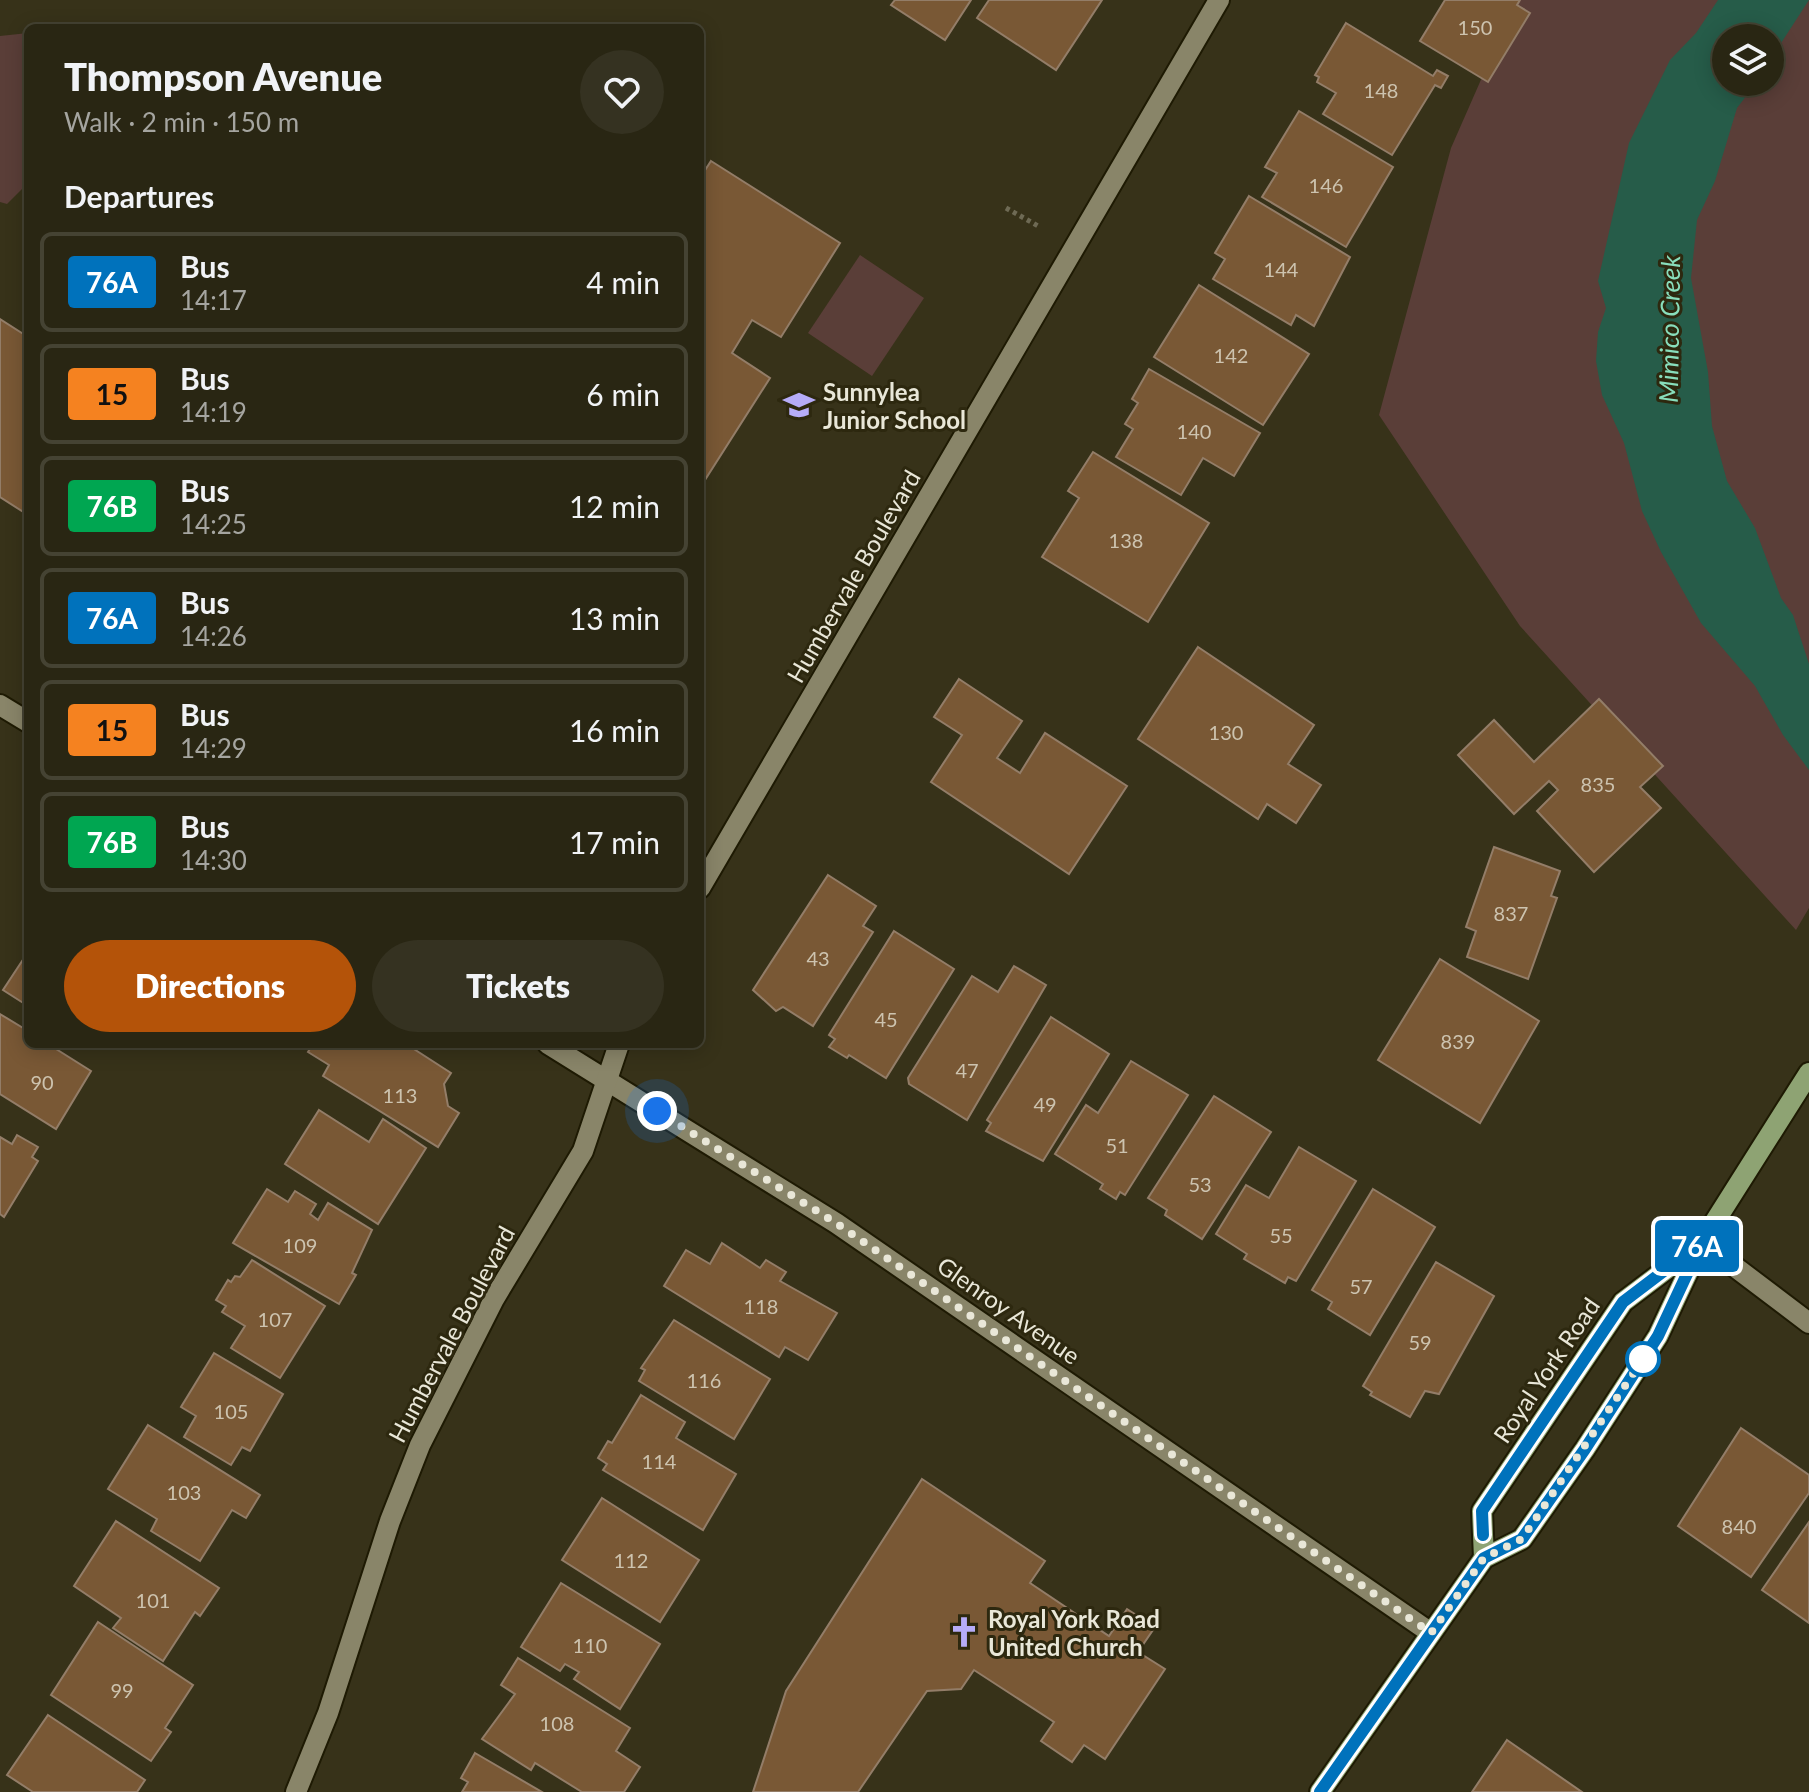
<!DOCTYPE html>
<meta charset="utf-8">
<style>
body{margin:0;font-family:Lato,sans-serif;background:#353221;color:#f1f3f6;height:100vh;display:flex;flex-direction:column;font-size:30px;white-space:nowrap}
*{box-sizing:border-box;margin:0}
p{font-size:26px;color:#a5a5a0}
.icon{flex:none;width:44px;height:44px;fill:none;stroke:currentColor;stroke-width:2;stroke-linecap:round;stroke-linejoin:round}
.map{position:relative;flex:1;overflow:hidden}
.drawer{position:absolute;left:24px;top:24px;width:680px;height:1024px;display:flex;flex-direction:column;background:#292613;border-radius:12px;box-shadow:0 4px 20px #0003,0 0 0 2px #454333}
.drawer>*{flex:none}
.badge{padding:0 16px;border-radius:6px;font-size:28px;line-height:52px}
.fabs{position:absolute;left:1712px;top:24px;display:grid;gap:16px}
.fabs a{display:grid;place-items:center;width:72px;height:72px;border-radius:50%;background:#292613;box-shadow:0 4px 20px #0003,0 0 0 2px #454333;font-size:40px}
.you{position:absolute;width:40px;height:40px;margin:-20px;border:6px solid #fff;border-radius:50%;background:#1a73e8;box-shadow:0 0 0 12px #1a73e833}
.map>.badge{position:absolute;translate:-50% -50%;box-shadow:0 0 0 4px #fff}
h2{padding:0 40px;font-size:30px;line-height:72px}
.round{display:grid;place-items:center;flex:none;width:84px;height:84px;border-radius:42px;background:#353221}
.summary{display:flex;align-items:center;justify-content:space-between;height:136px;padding:0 40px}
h1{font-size:38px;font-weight:800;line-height:60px}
.button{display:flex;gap:16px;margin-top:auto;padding:16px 40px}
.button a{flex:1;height:92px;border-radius:48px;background:#b45309;color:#fff;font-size:32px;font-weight:800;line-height:92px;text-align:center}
.button a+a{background:#353221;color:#f1f3f6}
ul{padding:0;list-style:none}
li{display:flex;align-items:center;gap:24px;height:100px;margin:0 16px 12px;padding:0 24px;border:4px solid #454333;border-radius:12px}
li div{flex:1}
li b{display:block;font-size:30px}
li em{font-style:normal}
li .badge{min-width:88px;font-weight:700;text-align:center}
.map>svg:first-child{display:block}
</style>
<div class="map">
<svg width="1809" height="1792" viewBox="0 0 1809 1792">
<rect width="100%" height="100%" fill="#373219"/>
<g fill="#5a3e38" fill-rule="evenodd">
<path d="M1516,0H1809V908L1796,930L1520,626L1379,415L1451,148ZM1726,38H1770V82H1726Z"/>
<polygon points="28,33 28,183 7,204 0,202 0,36"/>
<polygon points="860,255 924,298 872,376 808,333"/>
</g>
<polygon fill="#265c49" points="1718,0 1809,0 1770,60 1770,38 1726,38 1726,82 1757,82 1737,108 1715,181 1697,220 1691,278 1708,372 1712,426 1727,481 1755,528 1781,598 1793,615 1809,664 1809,770 1783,735 1755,686 1701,623 1661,552 1642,511 1624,443 1602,395 1596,361 1598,332 1606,308 1598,281 1629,143 1670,60 1696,33"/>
<g fill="#795835" stroke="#937d68" stroke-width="2">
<polygon points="895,0 971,0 945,40 891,5"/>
<polygon points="989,0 1102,0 1056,70 977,18"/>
<polygon points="1445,0 1520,0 1517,5 1530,13 1488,82 1420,41"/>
<polygon points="1346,23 1433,76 1437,70 1448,76 1441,88 1435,85 1392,155 1323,114 1336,93 1317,82 1319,77 1315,75"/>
<polygon points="1299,111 1393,167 1346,247 1262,197 1277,173 1265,167"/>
<polygon points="711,161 840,243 781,337 752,320 732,353 770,378 703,483 700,481 700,178"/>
<polygon points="1249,196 1350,257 1314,326 1296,315 1291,325 1213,279 1225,259 1215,253"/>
<polygon points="1199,285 1309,354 1263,425 1154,357"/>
<polygon points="0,319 28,337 28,515 0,497"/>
<polygon points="1149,369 1260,433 1234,476 1203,458 1181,495 1116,457 1133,429 1125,424 1138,403 1132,399"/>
<polygon points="1093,452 1209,523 1148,622 1042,557 1079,498 1068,491"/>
<polygon points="1198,647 1314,725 1288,764 1321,785 1296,823 1267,804 1258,819 1138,739"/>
<polygon points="959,679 1022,721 997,758 1020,773 1045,733 1127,786 1069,874 931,782 962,735 934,717"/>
<polygon points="1599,699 1663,766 1640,787 1661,808 1594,872 1537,811 1558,790 1549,781 1514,814 1458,755 1494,720 1534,762"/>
<polygon points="1494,847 1560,871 1551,896 1557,898 1528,979 1467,957 1476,931 1466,927"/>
<polygon points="828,875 876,906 863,926 873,932 813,1026 783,1007 776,1011 753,990"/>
<polygon points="894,931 954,969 886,1078 849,1055 847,1058 829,1047 835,1039 829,1035"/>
<polygon points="28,952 28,1006 3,990"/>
<polygon points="1440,959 1539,1021 1480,1123 1378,1060"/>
<polygon points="1014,966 1046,985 967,1120 909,1084 908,1078 972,976 998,992"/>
<polygon points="0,1014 28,1031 28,1044 48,1044 91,1071 56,1129 0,1094"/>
<polygon points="1051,1017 1109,1054 1043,1161 986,1131 991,1123 987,1120"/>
<polygon points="313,1044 406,1044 451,1073 444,1084 448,1106 459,1113 438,1147 323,1076 329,1065 308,1052"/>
<polygon points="1131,1061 1188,1095 1125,1195 1120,1192 1116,1199 1100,1189 1103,1184 1055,1154 1086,1105 1098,1113"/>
<polygon points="1214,1096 1271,1132 1202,1239 1165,1215 1167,1210 1148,1198"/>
<polygon points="319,1110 369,1142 383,1119 426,1148 378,1224 285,1164"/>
<polygon points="17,1135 38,1147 32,1157 38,1161 4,1217 0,1214 0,1137 12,1144"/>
<polygon points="1299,1147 1356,1181 1296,1281 1288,1277 1285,1283 1244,1259 1247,1254 1216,1234 1246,1185 1269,1198"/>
<polygon points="267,1189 288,1202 295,1191 316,1204 310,1214 318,1220 328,1203 372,1230 352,1273 356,1275 339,1304 233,1243"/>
<polygon points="1373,1189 1435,1227 1370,1335 1328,1309 1332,1302 1312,1290"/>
<polygon points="722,1243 760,1268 766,1260 786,1272 780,1281 837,1313 808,1360 785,1347 779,1357 664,1286 686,1250 710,1264"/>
<polygon points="252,1260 325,1306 280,1378 231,1348 245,1326 222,1312 226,1306 216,1300 228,1280 231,1282 235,1276 240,1277"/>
<polygon points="1436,1262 1494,1296 1439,1394 1425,1391 1410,1417 1370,1395 1372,1392 1363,1386"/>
<polygon points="674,1320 770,1379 734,1439 639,1381 645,1370 641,1368"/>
<polygon points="214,1353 283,1394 250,1451 242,1447 231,1465 184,1437 196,1416 181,1407"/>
<polygon points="641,1395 685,1422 676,1438 736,1474 703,1530 603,1470 607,1464 598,1458 608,1441 612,1443"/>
<polygon points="148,1425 260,1495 246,1518 232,1510 200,1561 151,1531 157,1519 108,1489"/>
<polygon points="1741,1428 1809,1475 1809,1493 1751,1577 1678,1526"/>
<polygon points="922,1479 1045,1561 1030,1583 1109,1636 1127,1609 1155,1627 1138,1652 1165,1669 1105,1759 1084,1745 1072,1762 1041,1741 1054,1722 974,1670 961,1689 927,1691 858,1792 753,1792 786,1691"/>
<polygon points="602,1498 699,1560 660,1622 562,1560"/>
<polygon points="116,1521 219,1588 200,1616 195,1612 163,1661 113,1628 121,1618 74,1586"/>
<polygon points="1809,1522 1809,1623 1762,1590"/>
<polygon points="561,1583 660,1644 620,1709 574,1679 579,1672 565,1664 560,1671 521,1647"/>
<polygon points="98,1622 193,1685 165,1728 171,1732 151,1761 51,1695"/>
<polygon points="518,1658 630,1728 616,1751 640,1767 624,1792 582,1792 535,1763 531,1770 482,1739 515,1694 501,1685"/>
<polygon points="48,1715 145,1780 137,1792 33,1792 7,1775"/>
<polygon points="1507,1740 1582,1792 1472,1792"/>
<polygon points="475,1753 542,1792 462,1792 468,1782 461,1778"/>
</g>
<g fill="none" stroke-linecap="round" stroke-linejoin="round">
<defs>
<g id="minor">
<polyline points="0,705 28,722"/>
<polyline points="700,888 1219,0"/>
<polyline points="548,1044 836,1223 1431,1633"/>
<polyline points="1702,1242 1809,1323"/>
<polyline points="296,1792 328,1713 390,1521 420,1445 494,1299 583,1151 619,1044"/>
</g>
<g id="major">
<polyline points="1484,1558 1482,1511 1623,1302 1697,1246"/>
<polyline points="1320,1792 1484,1558 1522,1539 1585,1449 1658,1336 1702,1242 1809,1073"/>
</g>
</defs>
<use href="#minor" stroke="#1e1a03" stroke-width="24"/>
<use href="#major" stroke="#1e1a03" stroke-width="24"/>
<polyline stroke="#6e6a54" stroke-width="5" stroke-dasharray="4 4" stroke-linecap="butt" points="1006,208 1040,227"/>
<use href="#minor" stroke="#898569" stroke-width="20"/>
<use href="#major" stroke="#8ea373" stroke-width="20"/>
</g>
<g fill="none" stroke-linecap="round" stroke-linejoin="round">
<defs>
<polyline id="line" points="1320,1792 1484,1558 1522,1539 1585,1449 1658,1336 1702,1242 1623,1302 1482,1511 1483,1535"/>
</defs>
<use href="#line" stroke="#fff" stroke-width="18"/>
<use href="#line" stroke="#0072bc" stroke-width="12"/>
<polyline stroke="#e9e7d8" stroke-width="8" stroke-dasharray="0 14.4" points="657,1111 836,1223 1431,1633 1484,1558 1522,1539 1643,1359"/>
</g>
<defs>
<symbol id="school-bare" viewBox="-9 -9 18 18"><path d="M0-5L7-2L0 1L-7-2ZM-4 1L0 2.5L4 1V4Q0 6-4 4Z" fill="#b6acf8" stroke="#2d280f" stroke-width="2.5" paint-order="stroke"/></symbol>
<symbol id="church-bare" viewBox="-9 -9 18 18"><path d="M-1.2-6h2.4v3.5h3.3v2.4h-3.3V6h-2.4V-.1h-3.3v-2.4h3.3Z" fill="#b6acf8" stroke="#2d280f" stroke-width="2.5" paint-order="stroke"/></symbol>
</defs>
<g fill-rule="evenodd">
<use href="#school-bare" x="777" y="383" width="44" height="44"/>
<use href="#church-bare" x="942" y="1610" width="44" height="44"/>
</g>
<circle fill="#fff" stroke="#0072bc" stroke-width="4" cx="1643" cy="1359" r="16"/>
<g text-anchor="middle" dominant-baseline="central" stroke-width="6" stroke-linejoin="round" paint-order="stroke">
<g font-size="20" fill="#cdc3af">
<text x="1475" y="27">150</text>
<text x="1381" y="90">148</text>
<text x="1326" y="185">146</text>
<text x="1281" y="269">144</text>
<text x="1231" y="355">142</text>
<text x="1194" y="431">140</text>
<text x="1126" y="540">138</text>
<text x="1226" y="732">130</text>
<text x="1598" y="784">835</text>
<text x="1511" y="913">837</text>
<text x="818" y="958">43</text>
<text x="886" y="1019">45</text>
<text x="1458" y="1041">839</text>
<text x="967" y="1070">47</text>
<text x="42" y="1082">90</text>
<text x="400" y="1095">113</text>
<text x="1045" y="1104">49</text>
<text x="1117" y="1145">51</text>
<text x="1200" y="1184">53</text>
<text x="1281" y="1235">55</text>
<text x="300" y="1245">109</text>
<text x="1361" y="1286">57</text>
<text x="761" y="1306">118</text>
<text x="275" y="1319">107</text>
<text x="1420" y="1342">59</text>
<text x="704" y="1380">116</text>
<text x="231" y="1411">105</text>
<text x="659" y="1461">114</text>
<text x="184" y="1492">103</text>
<text x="1739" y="1526">840</text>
<text x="631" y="1560">112</text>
<text x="153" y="1600">101</text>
<text x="590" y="1645">110</text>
<text x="122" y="1690">99</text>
<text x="557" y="1723">108</text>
</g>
<g font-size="24" font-weight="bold" fill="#e9e7d8" stroke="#2d280f" text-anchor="start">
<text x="823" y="391">Sunnylea<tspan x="823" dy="28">Junior School</tspan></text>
<text x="988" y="1618">Royal York Road<tspan x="988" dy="28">United Church</tspan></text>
</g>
<g font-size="24" fill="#e9e7d8" stroke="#2d280f">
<text transform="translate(853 576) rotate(-60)">Humbervale Boulevard</text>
<text transform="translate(1009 1310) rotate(35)">Glenroy Avenue</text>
<text transform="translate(451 1334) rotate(-62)">Humbervale Boulevard</text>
<text transform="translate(1546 1370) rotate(-56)">Royal York Road</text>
</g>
<g font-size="26" font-style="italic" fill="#88debc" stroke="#2d280f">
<text transform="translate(1669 329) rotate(-89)">Mimico Creek</text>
</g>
</g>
</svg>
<div class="fabs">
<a><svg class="icon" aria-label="layers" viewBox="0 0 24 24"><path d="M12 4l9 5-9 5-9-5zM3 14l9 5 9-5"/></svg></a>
</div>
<div class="you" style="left:657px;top:1111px"></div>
<b class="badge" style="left:1697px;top:1246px;background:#0072bc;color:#fff">76A</b>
<section class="drawer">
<div class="summary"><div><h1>Thompson Avenue</h1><p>Walk · 2 min · 150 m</p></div><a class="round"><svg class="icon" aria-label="heart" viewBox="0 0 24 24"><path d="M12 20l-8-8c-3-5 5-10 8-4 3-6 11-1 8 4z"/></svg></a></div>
<h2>Departures</h2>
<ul>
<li><span class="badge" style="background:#0072bc;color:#fff">76A</span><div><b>Bus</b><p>14:17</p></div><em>4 min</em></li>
<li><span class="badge" style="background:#f58220;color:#111">15</span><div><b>Bus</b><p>14:19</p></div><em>6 min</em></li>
<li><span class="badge" style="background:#00a651;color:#fff">76B</span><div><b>Bus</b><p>14:25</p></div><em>12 min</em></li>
<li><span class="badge" style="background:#0072bc;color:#fff">76A</span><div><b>Bus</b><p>14:26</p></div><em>13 min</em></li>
<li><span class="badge" style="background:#f58220;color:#111">15</span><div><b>Bus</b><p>14:29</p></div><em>16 min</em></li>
<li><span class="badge" style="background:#00a651;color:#fff">76B</span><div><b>Bus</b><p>14:30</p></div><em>17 min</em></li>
</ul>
<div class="button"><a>Directions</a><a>Tickets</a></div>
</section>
</div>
